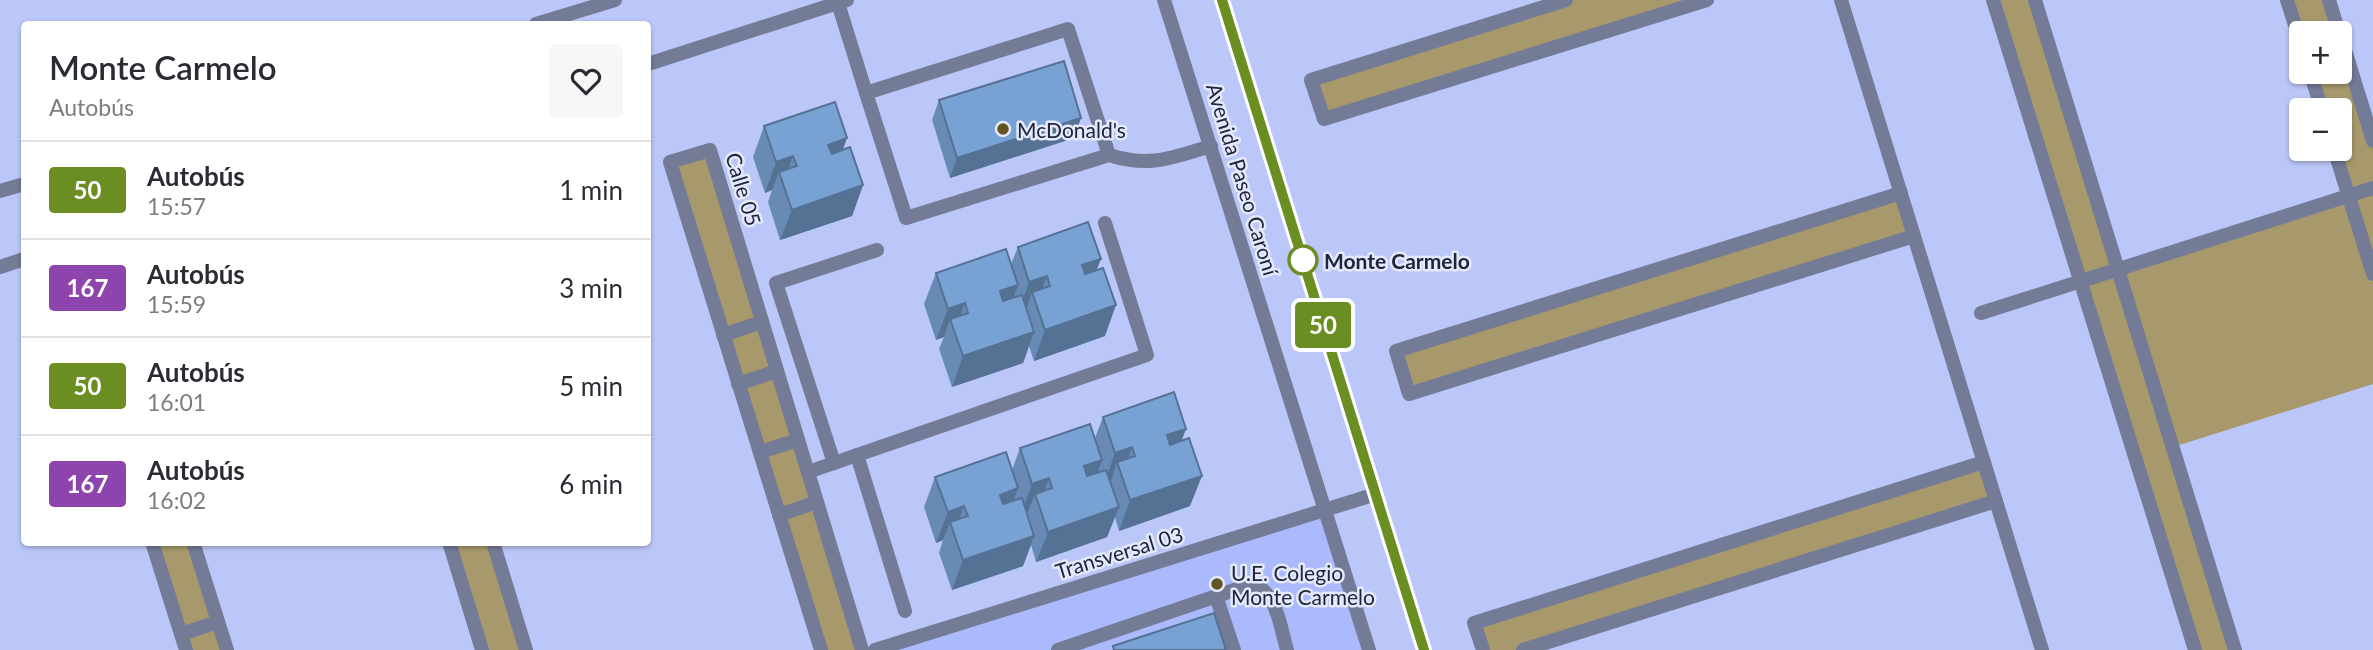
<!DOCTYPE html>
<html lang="es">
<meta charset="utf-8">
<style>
body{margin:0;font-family:Lato,sans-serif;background:#f7f7f7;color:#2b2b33;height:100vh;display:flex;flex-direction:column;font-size:26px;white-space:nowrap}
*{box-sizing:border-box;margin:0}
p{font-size:23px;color:#7c7c81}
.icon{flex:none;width:38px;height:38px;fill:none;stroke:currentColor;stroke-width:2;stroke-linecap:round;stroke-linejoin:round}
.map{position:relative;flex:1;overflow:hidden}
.details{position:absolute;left:21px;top:21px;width:630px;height:525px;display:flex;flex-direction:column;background:#fff;border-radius:7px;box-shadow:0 2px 5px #0004}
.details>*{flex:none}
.badge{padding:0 14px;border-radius:5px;font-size:24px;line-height:46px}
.tools{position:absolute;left:2289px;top:21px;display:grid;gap:14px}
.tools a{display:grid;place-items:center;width:63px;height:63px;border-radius:7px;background:#fff;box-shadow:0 2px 5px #0004;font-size:35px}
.map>.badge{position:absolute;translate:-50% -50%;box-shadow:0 0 0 4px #fff}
.round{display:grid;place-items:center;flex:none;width:74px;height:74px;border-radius:7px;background:#f7f7f7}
.head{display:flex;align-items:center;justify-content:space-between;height:119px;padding:0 28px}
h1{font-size:33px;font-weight:600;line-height:52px}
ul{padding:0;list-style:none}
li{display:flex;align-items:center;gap:21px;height:98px;padding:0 28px;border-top:2px solid #e1e1e2}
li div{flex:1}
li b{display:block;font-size:26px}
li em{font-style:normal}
li .badge{min-width:77px;font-weight:700;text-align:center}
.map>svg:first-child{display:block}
</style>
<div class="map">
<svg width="2373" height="650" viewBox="0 0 2373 650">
<rect width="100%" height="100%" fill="#bbc7f8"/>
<polygon fill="#aabafd" points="1325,510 1369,650 875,650"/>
<g fill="#a7996b">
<polygon points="1566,0 1707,0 1324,119 1311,80"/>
<polygon points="1993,0 2035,0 2118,268 2348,195 2340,149 2340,110 2322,110 2310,72 2340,72 2340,34 2373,141 2373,384 2173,447 2235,650 2196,650"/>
<polygon points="2287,0 2329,0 2339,33 2301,33"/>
<polygon points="710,150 862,650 821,650 670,162"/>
<polygon points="1901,193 1914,236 1409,394 1396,351"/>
<polygon points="1984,462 1996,501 1523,650 1483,650 1474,623"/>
<polygon points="152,543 193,543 227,650 186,650"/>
<polygon points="449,543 493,543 526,650 482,650"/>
</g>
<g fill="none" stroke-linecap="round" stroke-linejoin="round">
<g stroke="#747b97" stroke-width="14">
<polyline points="838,3 866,93"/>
<path d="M1109,155L1068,29L866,93L906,218L1109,155C1150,168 1171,158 1211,146"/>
<polyline points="857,455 905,611"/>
<polyline points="834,463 776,283 877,250"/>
<polyline points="808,472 1147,355 1105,223"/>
<polyline points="1216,596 1234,650"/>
<path d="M1058,650L1249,585C1276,585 1281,630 1287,650"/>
</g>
<g stroke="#747b97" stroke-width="14">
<polyline points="1566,0 1311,80 1324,119 1707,0"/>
<polyline points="1841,0 2042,650"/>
<polyline points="1993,0 2195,650"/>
<polyline points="2035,0 2235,650"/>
<polyline points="2287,0 2301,44"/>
<polyline points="2329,0 2339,33"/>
<polyline points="2340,34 2373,141"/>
<polyline points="2310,72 2322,110"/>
<polyline points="2334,149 2373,274"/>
<polyline points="1901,193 1396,351 1409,394 1914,236"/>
<polyline points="1981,313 2373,188"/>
<polyline points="723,335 762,322"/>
<polyline points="738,384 777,371"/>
<polyline points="760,452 798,440"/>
<polyline points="779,515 817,502"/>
<polyline points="152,542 186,650"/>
<polyline points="193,542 227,650"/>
<polyline points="449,542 482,650"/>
<polyline points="493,542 526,650"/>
<polyline points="181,634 218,622"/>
<polyline points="821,650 670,162 710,150 862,650"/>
<polyline points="875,650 1376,494"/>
<polyline points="1483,650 1474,623 1984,462"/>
<polyline points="1523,650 1996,501"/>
</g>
<g stroke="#747b97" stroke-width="14">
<polyline points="1164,0 1369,650"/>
<polyline points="1222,0 1424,650"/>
<polyline points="536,24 615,0"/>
<polyline points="648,64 847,0"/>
<polyline points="0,191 24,184"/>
<polyline points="0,267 24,259"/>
</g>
</g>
<g fill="#688bb6">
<polygon points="939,100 1074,138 950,178 932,120"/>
<polygon points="764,126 843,150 863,185 852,216 780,240 768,202 772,190 765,193 753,157"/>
<polygon points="1018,247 1096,270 1105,336 1034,361 1029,346 1023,363 952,387 939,349 944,337 936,340 924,304 936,273 1011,264"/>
<polygon points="1103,417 1181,441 1190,506 1119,531 1115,517 1107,537 1036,562 1031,545 1023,566 952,590 939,553 943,540 936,543 924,507 935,477 1012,470 1020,448 1095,438"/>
</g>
<g fill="#557194">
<polygon points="1081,118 1074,138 950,178 957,158"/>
<polygon points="847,138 836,169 828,145"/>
<polygon points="793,156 783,184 779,172 772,190 765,193 776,162"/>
<polygon points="863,185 852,216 780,240 792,210"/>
<polygon points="1101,259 1089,289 1082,265"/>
<polygon points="1047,276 1036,304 1032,292 1026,310 1018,313 1029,282"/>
<polygon points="1018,285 1007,316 1000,291"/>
<polygon points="965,303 955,331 950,319 944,337 936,340 948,309"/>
<polygon points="1116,305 1105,336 1034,361 1045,330"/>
<polygon points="1034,332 1023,363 952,387 963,356"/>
<polygon points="1186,429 1175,459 1167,435"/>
<polygon points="1132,447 1122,475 1117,462 1111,481 1104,483 1115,453"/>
<polygon points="1102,460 1091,491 1084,466"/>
<polygon points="1202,476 1190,506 1119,531 1130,500"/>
<polygon points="1049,478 1039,506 1035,494 1028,512 1021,514 1032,484"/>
<polygon points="1018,488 1007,519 1000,495"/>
<polygon points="964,506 954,534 950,522 943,540 936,543 948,512"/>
<polygon points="1119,507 1107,537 1036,562 1048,532"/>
<polygon points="1034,536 1023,566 952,590 963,560"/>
</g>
<g fill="#79a2d4" stroke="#557194" stroke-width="2">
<polygon points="1064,61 1081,118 957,158 939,100"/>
<polygon points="835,102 847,138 828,145 832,154 850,147 863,185 792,210 779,172 797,166 793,156 776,162 764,126"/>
<polygon points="1088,222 1101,259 1082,265 1085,274 1103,268 1116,305 1045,330 1032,292 1050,286 1047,276 1029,282 1018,247"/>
<polygon points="1006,249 1018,285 1000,291 1003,301 1022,295 1034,332 963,356 950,319 968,313 965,303 948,309 936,273"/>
<polygon points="1174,392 1186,429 1167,435 1170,445 1189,438 1202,476 1130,500 1117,462 1135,456 1132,447 1115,453 1103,417"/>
<polygon points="1090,424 1102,460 1084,466 1087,476 1106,470 1119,507 1048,532 1035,494 1052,488 1049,478 1032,484 1020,448"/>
<polygon points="1006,452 1018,488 1000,495 1003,504 1022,498 1034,536 963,560 950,522 968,516 964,506 948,512 935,477"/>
<polygon points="1214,613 1226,650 1114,650 1113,646"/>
</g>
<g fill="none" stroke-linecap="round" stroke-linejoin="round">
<defs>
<polyline id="line" points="1222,0 1424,650"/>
</defs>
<use href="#line" stroke="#fff" stroke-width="16"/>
<use href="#line" stroke="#6b8e23" stroke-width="10"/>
</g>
<g fill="#635522" stroke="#e4e9fc" stroke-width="2.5">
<circle cx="1003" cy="129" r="7"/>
<circle cx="1217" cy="584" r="7"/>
</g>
<circle fill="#fff" stroke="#6b8e23" stroke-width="3.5" cx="1303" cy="260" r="14"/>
<g text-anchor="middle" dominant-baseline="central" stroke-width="5" stroke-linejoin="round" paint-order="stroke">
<g font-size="21" fill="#20253c" stroke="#e4e9fc" text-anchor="start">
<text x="1017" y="129">McDonald's</text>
<text x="1231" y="572">U.E. Colegio<tspan x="1231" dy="24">Monte Carmelo</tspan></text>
</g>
<g font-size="21" fill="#20253c" stroke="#e4e9fc">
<text transform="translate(1243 179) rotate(73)">Avenida Paseo Caroní</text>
<text transform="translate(744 189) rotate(73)">Calle 05</text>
<text transform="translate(1119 552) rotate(-17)">Transversal 03</text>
</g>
<g font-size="21" font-weight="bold" fill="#20253c" stroke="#e4e9fc" text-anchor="start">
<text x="1324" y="260">Monte Carmelo</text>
</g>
</g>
</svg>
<div class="tools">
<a>+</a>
<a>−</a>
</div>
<b class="badge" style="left:1323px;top:325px;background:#6b8e23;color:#fff">50</b>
<section class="details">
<div class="head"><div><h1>Monte Carmelo</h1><p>Autobús</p></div><a class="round"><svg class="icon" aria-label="heart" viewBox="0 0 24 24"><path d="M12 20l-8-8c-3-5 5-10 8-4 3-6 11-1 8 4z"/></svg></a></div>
<ul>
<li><span class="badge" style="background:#6b8e23;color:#fff">50</span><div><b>Autobús</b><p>15:57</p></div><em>1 min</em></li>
<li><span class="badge" style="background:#8e44ad;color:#fff">167</span><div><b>Autobús</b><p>15:59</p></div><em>3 min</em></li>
<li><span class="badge" style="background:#6b8e23;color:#fff">50</span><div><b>Autobús</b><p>16:01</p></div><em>5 min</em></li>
<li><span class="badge" style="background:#8e44ad;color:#fff">167</span><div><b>Autobús</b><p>16:02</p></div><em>6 min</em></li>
</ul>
</section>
</div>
